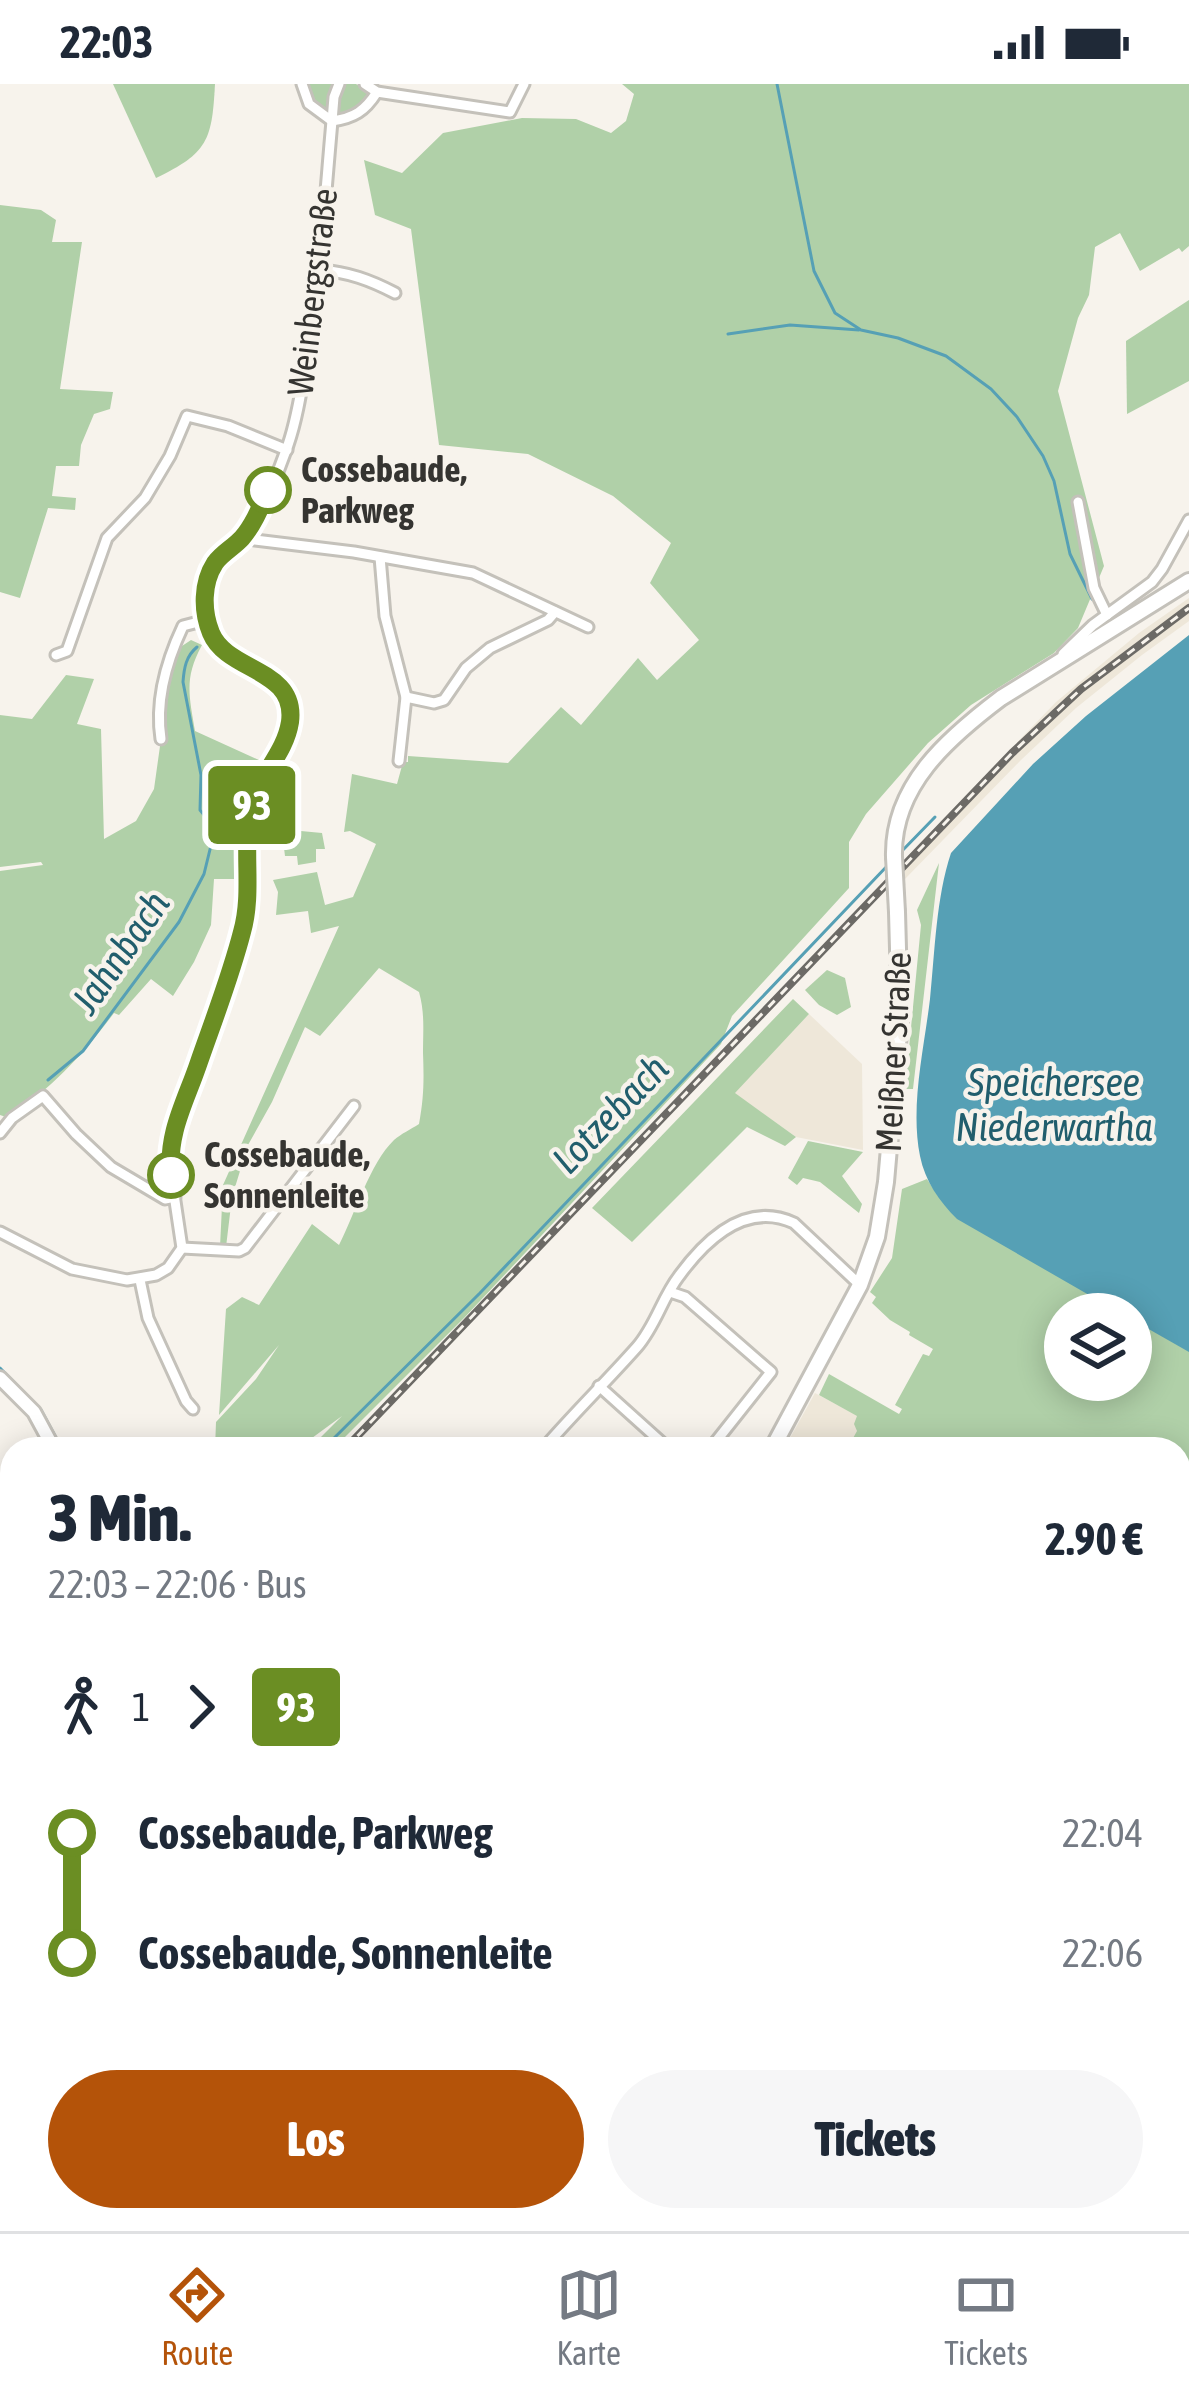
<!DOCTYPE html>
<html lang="de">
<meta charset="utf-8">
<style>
body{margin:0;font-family:"Asap Condensed",sans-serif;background:#f6f6f7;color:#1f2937;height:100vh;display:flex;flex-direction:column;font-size:45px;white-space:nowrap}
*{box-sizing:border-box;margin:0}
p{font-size:39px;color:#747a83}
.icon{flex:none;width:66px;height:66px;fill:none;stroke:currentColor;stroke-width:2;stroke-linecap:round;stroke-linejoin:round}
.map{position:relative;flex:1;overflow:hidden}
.drawer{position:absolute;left:0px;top:1353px;width:1191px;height:795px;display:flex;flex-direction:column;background:#fff;border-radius:36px 36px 0 0;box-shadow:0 6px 30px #0003}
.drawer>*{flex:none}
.badge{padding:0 24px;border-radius:9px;font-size:42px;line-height:78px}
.buttons{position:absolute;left:1044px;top:1209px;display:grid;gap:24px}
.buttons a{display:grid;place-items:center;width:108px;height:108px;border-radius:50%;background:#fff;box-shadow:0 6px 30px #0003;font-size:60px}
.map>.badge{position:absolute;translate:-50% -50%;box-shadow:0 0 0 6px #fff}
.legs{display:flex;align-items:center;gap:18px;height:132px;padding:0 48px;font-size:39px}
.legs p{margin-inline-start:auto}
.summary{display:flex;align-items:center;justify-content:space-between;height:204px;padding:0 48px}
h1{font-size:66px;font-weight:800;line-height:90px}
.cta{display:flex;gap:24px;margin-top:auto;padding:24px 48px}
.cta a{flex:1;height:138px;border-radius:72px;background:#b45309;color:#fff;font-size:48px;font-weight:800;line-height:138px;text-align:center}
.cta a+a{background:#f6f6f7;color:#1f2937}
ul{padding:0 48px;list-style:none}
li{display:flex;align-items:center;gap:42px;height:120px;font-size:45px}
li i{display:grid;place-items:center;width:18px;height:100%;margin:0 15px;background:currentColor}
li i::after{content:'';width:30px;height:30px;margin:-15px;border:9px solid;border-radius:50%;background:#fff}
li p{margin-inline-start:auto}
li:first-child i{background:linear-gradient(#0000 50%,currentColor 0)}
li:last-child i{background:linear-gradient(currentColor 50%,#0000 0)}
.status{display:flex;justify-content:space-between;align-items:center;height:84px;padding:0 60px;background:#fff;direction:ltr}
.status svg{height:33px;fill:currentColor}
.tabs{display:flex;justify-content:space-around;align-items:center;height:168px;border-top:3px solid #e0e1e3;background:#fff;font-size:33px;color:#747a83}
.tabs a{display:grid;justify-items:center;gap:6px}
.tabs .selected{color:#b45309}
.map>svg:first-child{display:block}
</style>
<div class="status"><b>22:03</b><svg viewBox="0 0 49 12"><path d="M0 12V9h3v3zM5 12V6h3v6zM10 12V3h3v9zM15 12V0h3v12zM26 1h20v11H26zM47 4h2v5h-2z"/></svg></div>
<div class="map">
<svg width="1189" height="2147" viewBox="0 0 1189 2147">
<rect width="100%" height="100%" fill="#f7f3ec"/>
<g fill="#eee7d9">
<polygon points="1189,514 1189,537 1142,571 1076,624 1021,676 905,795 904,776 1056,618 1139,549"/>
<polygon points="809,930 862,980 863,1066 796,1053 734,1009"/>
<polygon points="815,1309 906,1358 902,1365 785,1363"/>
</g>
<g fill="#b0d0a8" fill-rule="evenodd">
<path d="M113,0H215C212,56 208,69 156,94Z"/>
<path d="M306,0H356L370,9C349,41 317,37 306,0Z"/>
<path d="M622,0H1189V162L1182,168L1179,164L1140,187L1120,149L1095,163L1089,211L1078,234L1058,307L1104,482L1078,544L1054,569L971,621L928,659L866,730L849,758V804L732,932L721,960L465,1233L333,1365H309L342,1332L297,1365H215L216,1338L256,1295L279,1261L219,1331L226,1225L242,1213L259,1221L312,1140L339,1161C355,1130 370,1079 394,1056C401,1050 411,1045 419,1040C424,1013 424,996 423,969C423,947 425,929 419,908L379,884L320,952L305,943L272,1018L248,1061L232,1113L226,1163H220L223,1101L339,842L311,849L308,827L276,831L278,808L273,796L317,788L325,821L353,813L376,760L350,747L344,748L352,690L397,700L403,678H408V672L508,679L561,623L581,641L638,574L657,596L699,556L650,499L671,459L613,412L528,370L439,361L411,145L375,131L364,76L402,89L443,49L522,34L576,35L611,49L626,37L634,10Z"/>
<polygon points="0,121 41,126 56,136 52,158 82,158 60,305 113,308 110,325 94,330 81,361 79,382 56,382 52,412 76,414 75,426 48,424 20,514 0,508"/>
<polygon points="1189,216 1189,297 1127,330 1126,257"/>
<path d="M191,556L202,561C184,594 189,611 195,647L259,676L252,690L259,695L247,723L244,795H214L211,841L194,878L173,912L151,895L119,931L114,929C81,973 53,1002 9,1034L0,1031V787L43,781L41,778L0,783V631L32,635L66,591L94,595L77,640L101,645L104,755L136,737L154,705L161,655L158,631L170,570Z"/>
<polygon points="269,744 322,749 325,765 316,765 316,778 298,781 297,772 285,772 284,764 269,764"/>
<polygon points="939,779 913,1005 905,1005 921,841 917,826"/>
<polygon points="827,886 845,894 851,923 837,931 819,921 805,906"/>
<polygon points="793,915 809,930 735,1009 796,1053 785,1062 747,1043 632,1158 592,1124"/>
<path d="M1189,1033V1623L1179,1640V1365H852L853,1362L844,1357L846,1353L852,1356L857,1347L854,1340L857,1332L819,1311L829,1290L899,1330L902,1325L895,1321L923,1270L929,1272L933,1265L909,1251L910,1248L890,1236L872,1219L876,1213L870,1208L892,1174L902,1105L927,1095L938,1112ZM1065,1230H1131V1296H1065Z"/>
<polygon points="808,1057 863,1068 842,1092 862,1120 859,1129 820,1098 803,1094 797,1101 788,1094"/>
</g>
<path fill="#56a0b5" d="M1189,551V1268L1131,1235V1230H1122L957,1135C939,1117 925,1097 920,1072C910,1022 924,965 930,915C935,867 936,814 951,769L1033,680L1086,632Z"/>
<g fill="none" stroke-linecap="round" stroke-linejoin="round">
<g stroke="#56a0b5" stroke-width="3">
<polyline points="777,0 814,187 835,229 861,246 898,254 946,272 991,305 1017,333 1043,372 1054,397 1070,470 1092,515"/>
<polyline points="728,250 790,241 859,246"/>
<path d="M197,563C186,572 184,584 183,598L201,691L200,726L213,742"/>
<polyline points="900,769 935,733"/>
<polyline points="48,996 83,967 179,838 204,790 215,745 223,727 227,685"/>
<polyline points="0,1284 41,1326 62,1365"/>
<polyline points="323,1365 480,1209 889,780"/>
<polyline points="1179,1628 1189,1611"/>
</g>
<defs>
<g id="street">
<path d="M302,0L309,20L332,37C354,34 365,27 377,8"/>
<polyline points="365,0 377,8 510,28 524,0"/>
<path d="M320,186C348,188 370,196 395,209"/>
<polyline points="1078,418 1094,504 1107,531"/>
<polyline points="245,450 255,456 354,468 473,489 588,543"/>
<polyline points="380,473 385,532 406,613 399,677"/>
<polyline points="1063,570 1093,541 1152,498 1162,485 1189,436"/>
<polyline points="56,571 67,567 107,454 145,414 170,372 187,332 228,342 287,366"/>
<polyline points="406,613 434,619 444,616 466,584 490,564 548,536 555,528"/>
<path d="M161,655C155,616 166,578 183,542L206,536"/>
<polyline points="0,1049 12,1034 43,1012 76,1050 111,1083 165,1115 175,1113"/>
<path d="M0,1148L72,1185L127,1196L156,1191L168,1184L182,1164L169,1077L173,1047C178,1023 190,1002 199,979C214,937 230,893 242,850C254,808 241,765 251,724C259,689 295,662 290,624C283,573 199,584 204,517C207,473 224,479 245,451C262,428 279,387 288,361C298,332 302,301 307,272C320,194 325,115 332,37L334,13L339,0"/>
<polyline points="182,1164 239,1167 245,1164 354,1022"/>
<polyline points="140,1196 148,1234 186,1317 193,1325"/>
<polyline points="670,1208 685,1213 771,1288 710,1365"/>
<polyline points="599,1302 669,1365"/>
<path d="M543,1365C573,1330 606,1298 637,1263C656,1241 662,1214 679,1192C706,1155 746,1117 794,1139L860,1201"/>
<polyline points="0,1564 12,1567"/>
<polyline points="0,1797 12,1772"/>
<polyline points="0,1862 12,1873"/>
<polyline points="0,2039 12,2026"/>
<polyline points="453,2136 455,2147"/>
<polyline points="366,2147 371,2136"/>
</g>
<polyline id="secondary" points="0,1294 34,1328 54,1365"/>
<g id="primary">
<path d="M894,773C892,702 948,654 1001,614L1189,497"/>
<polyline points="772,1365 860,1201 877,1153 886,1098 900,938 897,828"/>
<polyline points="120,2147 127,2136"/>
</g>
</defs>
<use href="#street" stroke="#c4c1ba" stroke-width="15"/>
<use href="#secondary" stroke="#c4c1ba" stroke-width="18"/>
<use href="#primary" stroke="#c4c1ba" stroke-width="20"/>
<use href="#street" stroke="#fff" stroke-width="9"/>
<use href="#secondary" stroke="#fff" stroke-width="12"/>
<use href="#primary" stroke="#fff" stroke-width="14"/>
<defs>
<g id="rail">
<polyline points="345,1365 1012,669 1081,605 1189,524"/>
<polyline points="0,1741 12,1728"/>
</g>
</defs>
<use href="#rail" stroke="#6c6a66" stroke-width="8"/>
<use href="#rail" stroke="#f7f3ec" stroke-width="3" stroke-dasharray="9" stroke-linecap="butt"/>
<defs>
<polyline id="primary-bridge" points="894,773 897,828"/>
</defs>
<use href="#primary-bridge" stroke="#c4c1ba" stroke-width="20" stroke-linecap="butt"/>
<use href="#primary-bridge" stroke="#fff" stroke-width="14"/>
</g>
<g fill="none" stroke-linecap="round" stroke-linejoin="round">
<defs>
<path id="line-1" d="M171,1091C167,1048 186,1017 199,978C214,935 231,891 242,848C254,806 241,762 252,721C259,691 285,670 290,638C297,584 227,588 211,549C202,527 202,499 215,479C222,469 234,463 242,454C254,440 261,422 268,406"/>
</defs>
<use href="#line-1" stroke="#fff" stroke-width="27"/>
<use href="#line-1" stroke="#6b8e23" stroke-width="18"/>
</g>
<g fill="#fff" stroke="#6b8e23" stroke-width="6">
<circle cx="268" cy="406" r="21"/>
<circle cx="171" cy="1091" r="21"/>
</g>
<g text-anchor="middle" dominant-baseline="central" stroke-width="9" stroke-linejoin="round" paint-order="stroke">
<g font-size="36" fill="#353431" stroke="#f7f3ec">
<text transform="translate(312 208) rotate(-83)">Weinbergstraße</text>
<text transform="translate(893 968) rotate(-87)">Meißner Straße</text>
</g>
<g font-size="36" font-weight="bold" fill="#353431" stroke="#f7f3ec" text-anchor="start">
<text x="301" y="385">Cossebaude,<tspan x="301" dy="41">Parkweg</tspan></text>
<text x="204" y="1070">Cossebaude,<tspan x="204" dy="41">Sonnenleite</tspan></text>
</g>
<g font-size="39" font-style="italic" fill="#215e6d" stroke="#f7f3ec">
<text transform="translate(120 868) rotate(-55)">Jahnbach</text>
<text x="1054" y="998">Speichersee<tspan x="1054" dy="45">Niederwartha</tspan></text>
<text transform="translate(610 1030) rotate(-46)">Lotzebach</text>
</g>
</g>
</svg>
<div class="buttons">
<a><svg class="icon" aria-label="layers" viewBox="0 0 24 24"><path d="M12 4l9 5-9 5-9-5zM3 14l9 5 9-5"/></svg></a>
</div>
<b class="badge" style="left:252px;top:721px;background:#6b8e23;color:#fff">93</b>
<section class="drawer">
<div class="summary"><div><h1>3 Min.</h1><p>22:03 – 22:06 · Bus</p></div><b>2.90 €</b></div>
<div class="legs"><svg class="icon" aria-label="walk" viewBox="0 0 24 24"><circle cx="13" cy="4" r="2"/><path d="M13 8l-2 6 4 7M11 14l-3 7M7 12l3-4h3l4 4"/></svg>1<svg class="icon" aria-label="forward" viewBox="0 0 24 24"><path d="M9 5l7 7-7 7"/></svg><b class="badge" style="background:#6b8e23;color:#fff">93</b></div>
<ul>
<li><i style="color:#6b8e23"></i><b>Cossebaude, Parkweg</b><p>22:04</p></li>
<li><i style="color:#6b8e23"></i><b>Cossebaude, Sonnenleite</b><p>22:06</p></li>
</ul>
<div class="cta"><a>Los</a><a>Tickets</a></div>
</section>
</div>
<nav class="tabs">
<a class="selected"><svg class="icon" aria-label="directions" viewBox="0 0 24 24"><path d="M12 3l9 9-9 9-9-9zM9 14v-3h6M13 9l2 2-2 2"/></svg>Route</a>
<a><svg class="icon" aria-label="map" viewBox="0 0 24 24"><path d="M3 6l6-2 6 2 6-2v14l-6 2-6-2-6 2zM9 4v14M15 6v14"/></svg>Karte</a>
<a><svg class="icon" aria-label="tickets" viewBox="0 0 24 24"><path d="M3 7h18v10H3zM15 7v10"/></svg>Tickets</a>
</nav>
